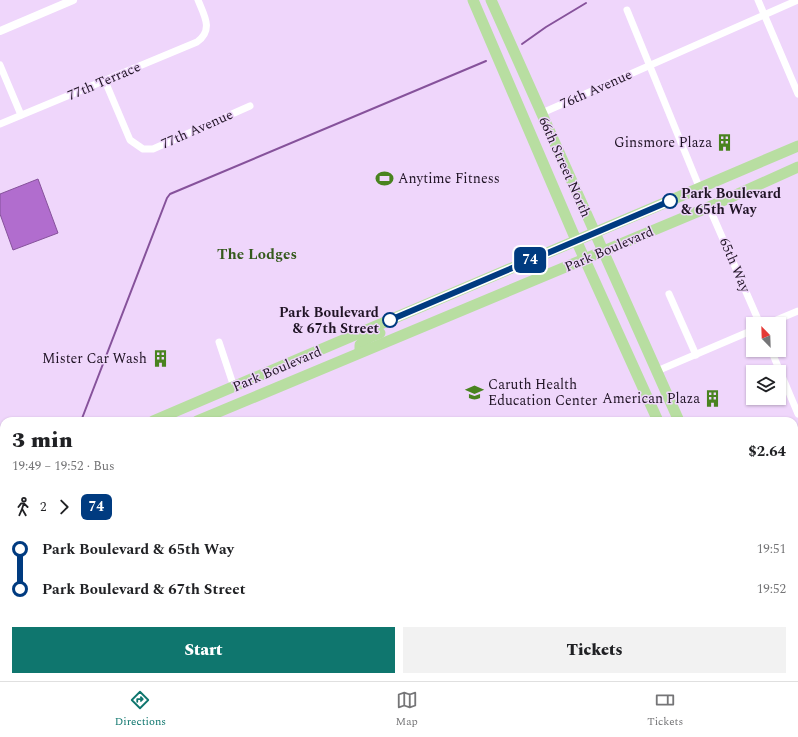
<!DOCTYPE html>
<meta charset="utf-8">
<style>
body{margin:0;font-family:Spectral,serif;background:#f2f2f2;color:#202124;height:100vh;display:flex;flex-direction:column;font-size:15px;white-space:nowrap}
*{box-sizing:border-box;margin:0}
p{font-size:13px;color:#757577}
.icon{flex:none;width:22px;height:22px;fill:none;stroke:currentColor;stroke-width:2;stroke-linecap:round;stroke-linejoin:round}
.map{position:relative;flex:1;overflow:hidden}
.side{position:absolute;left:0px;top:417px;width:798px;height:264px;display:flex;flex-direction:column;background:#fff;border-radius:12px 12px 0 0;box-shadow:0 1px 3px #0004}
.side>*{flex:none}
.badge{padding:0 8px;border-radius:6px;font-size:14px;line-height:26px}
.needle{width:26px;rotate:337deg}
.controls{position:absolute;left:746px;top:317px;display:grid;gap:8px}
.controls a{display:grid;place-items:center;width:40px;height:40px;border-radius:0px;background:#fff;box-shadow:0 1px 3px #0004;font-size:20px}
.map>.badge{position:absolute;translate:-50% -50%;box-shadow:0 0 0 2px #fff}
.legs{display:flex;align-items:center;gap:6px;height:44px;padding:0 12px;font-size:13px}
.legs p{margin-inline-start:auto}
.head{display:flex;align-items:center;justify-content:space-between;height:68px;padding:0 12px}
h1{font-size:22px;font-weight:800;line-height:30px}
.button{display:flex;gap:8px;margin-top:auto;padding:8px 12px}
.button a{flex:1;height:46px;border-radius:0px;background:#0f766e;color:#fff;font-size:16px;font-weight:800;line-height:46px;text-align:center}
.button a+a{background:#f2f2f2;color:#202124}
ul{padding:0 12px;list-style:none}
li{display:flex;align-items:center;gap:14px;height:40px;font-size:15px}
li i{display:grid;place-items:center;width:6px;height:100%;margin:0 5px;background:currentColor}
li i::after{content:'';width:10px;height:10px;margin:-5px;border:3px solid;border-radius:50%;background:#fff}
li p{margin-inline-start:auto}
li:first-child i{background:linear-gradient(#0000 50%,currentColor 0)}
li:last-child i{background:linear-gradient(currentColor 50%,#0000 0)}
.dock{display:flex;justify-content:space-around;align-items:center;height:56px;border-top:1px solid #e0e0e0;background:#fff;font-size:11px;color:#757577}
.dock a{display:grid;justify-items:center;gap:2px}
.dock .current{color:#0f766e}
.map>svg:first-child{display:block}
</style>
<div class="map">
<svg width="798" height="681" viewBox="0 0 798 681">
<rect width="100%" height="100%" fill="#efd6fb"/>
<polygon fill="#b16dce" stroke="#86529b" points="38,179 58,233 13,250 0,214 0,194"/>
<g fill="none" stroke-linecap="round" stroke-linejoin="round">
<g stroke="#86529b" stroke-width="2">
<polyline points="522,44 546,27 586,3"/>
<polyline points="81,421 167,198 170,194 486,61"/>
<polyline points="0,623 4,613"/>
</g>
<g stroke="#fff" stroke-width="7">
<polyline points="758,0 798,94"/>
<polyline points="627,10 700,189"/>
<polyline points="0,65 21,115"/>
<polyline points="105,81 130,140 143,149 153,149 250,106"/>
<polyline points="542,113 798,0"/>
<path d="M0,124L197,42C214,30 204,15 198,0"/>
<polyline points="709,207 760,324"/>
<polyline points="669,294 696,355"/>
<polyline points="767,324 798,311"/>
<polyline points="219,342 234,387"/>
<polyline points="771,350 798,414"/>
<polyline points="657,371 753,330"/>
<polyline points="794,467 798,465"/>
<polyline points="160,677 162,681"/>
<polyline points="315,677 317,681"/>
<polyline points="470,677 472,681"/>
<polyline points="627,677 628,681"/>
<polyline points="33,681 35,677"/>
<polyline points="288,681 297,677"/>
</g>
<g stroke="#fff" stroke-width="8">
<polyline points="0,31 73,0"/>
<polyline points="794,621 798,620"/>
<polyline points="655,681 664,677"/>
</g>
<g stroke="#b8dea1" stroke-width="11">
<polyline points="473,0 576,240 658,421"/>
<polyline points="491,0 679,421"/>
<polyline points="360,352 360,345 368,338 380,333"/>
<polyline points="153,421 798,146"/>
<polyline points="197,421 709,207 798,167"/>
<polyline points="0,486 4,485"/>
<polyline points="0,505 4,503"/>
<polyline points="774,677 776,681"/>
<polyline points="792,677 794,681"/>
</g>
</g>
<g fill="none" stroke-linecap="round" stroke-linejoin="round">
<defs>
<polyline id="line-1" points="390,320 670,201"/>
</defs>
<use href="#line-1" stroke="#fff" stroke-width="9"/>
<use href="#line-1" stroke="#003b80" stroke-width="6"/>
</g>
<defs>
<symbol id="building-bare" viewBox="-9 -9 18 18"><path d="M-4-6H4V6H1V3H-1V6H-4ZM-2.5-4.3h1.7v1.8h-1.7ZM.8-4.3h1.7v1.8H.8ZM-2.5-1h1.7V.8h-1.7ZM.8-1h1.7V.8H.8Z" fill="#49831f" stroke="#efd6fb" stroke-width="2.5" paint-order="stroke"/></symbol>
<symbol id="stadium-bare" viewBox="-9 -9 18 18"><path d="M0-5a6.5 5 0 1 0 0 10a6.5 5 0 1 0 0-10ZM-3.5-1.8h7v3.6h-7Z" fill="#49831f" stroke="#efd6fb" stroke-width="2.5" paint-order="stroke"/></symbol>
<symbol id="university-bare" viewBox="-9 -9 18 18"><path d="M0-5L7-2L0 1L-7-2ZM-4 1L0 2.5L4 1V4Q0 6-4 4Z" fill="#49831f" stroke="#efd6fb" stroke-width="2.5" paint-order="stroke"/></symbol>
</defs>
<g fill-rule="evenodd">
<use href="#building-bare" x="712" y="130" width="25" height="25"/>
<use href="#stadium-bare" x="372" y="166" width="25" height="25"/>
<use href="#building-bare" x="148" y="346" width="25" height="25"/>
<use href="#university-bare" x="462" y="380" width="25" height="25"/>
<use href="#building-bare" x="700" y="386" width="25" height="25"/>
</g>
<g fill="#fff" stroke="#003b80" stroke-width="2">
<circle cx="670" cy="201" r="7"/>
<circle cx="390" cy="320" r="7"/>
</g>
<g text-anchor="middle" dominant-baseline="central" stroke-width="3" stroke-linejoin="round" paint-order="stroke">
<g font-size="14" fill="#201425" stroke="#efd6fb">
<text transform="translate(104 81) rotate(-23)">77th Terrace</text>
<text transform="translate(596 89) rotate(-24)">76th Avenue</text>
<text transform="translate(197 129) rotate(-24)">77th Avenue</text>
<text transform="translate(565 167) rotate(66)">66th Street North</text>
<text transform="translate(609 249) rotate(-23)">Park Boulevard</text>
<text transform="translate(735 265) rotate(67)">65th Way</text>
<text transform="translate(277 369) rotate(-23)">Park Boulevard</text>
</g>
<g font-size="14" fill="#201425" stroke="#efd6fb" text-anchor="end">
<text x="712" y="142">Ginsmore Plaza</text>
<text x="398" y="178" text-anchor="start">Anytime Fitness</text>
<text x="147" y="358">Mister Car Wash</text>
<text x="488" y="384" text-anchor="start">Caruth Health<tspan x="488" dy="16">Education Center</tspan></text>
<text x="700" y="398">American Plaza</text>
</g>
<g font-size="14" font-weight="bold" fill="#201425" stroke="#efd6fb" text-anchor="start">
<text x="681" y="193">Park Boulevard<tspan x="681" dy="16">&amp; 65th Way</tspan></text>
<text x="379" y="312" text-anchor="end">Park Boulevard<tspan x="379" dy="16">&amp; 67th Street</tspan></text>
</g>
<g font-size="15" font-weight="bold" fill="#355a1c" stroke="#efd6fb">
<text x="257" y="254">The Lodges</text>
</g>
</g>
</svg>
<div class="controls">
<a><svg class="needle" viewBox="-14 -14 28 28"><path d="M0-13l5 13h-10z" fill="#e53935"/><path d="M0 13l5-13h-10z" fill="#757577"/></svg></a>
<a><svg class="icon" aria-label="layers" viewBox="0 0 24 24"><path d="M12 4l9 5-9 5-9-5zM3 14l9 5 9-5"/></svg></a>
</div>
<b class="badge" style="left:530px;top:260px;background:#003b80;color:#fff">74</b>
<section class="side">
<div class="head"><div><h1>3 min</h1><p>19:49 – 19:52 · Bus</p></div><b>$2.64</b></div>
<div class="legs"><svg class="icon" aria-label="walk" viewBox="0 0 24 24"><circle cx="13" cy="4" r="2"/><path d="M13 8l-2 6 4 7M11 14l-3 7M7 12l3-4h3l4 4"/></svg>2<svg class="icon" aria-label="forward" viewBox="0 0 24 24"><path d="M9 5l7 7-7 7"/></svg><b class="badge" style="background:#003b80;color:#fff">74</b></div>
<ul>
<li><i style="color:#003b80"></i><b>Park Boulevard &amp; 65th Way</b><p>19:51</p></li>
<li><i style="color:#003b80"></i><b>Park Boulevard &amp; 67th Street</b><p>19:52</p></li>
</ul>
<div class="button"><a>Start</a><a>Tickets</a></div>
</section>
</div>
<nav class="dock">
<a class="current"><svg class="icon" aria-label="directions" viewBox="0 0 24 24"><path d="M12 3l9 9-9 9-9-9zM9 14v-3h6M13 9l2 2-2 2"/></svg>Directions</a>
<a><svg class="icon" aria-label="map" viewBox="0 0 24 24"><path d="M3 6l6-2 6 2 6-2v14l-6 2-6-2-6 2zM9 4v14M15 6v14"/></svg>Map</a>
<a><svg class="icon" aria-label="tickets" viewBox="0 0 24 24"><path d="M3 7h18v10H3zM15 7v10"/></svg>Tickets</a>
</nav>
